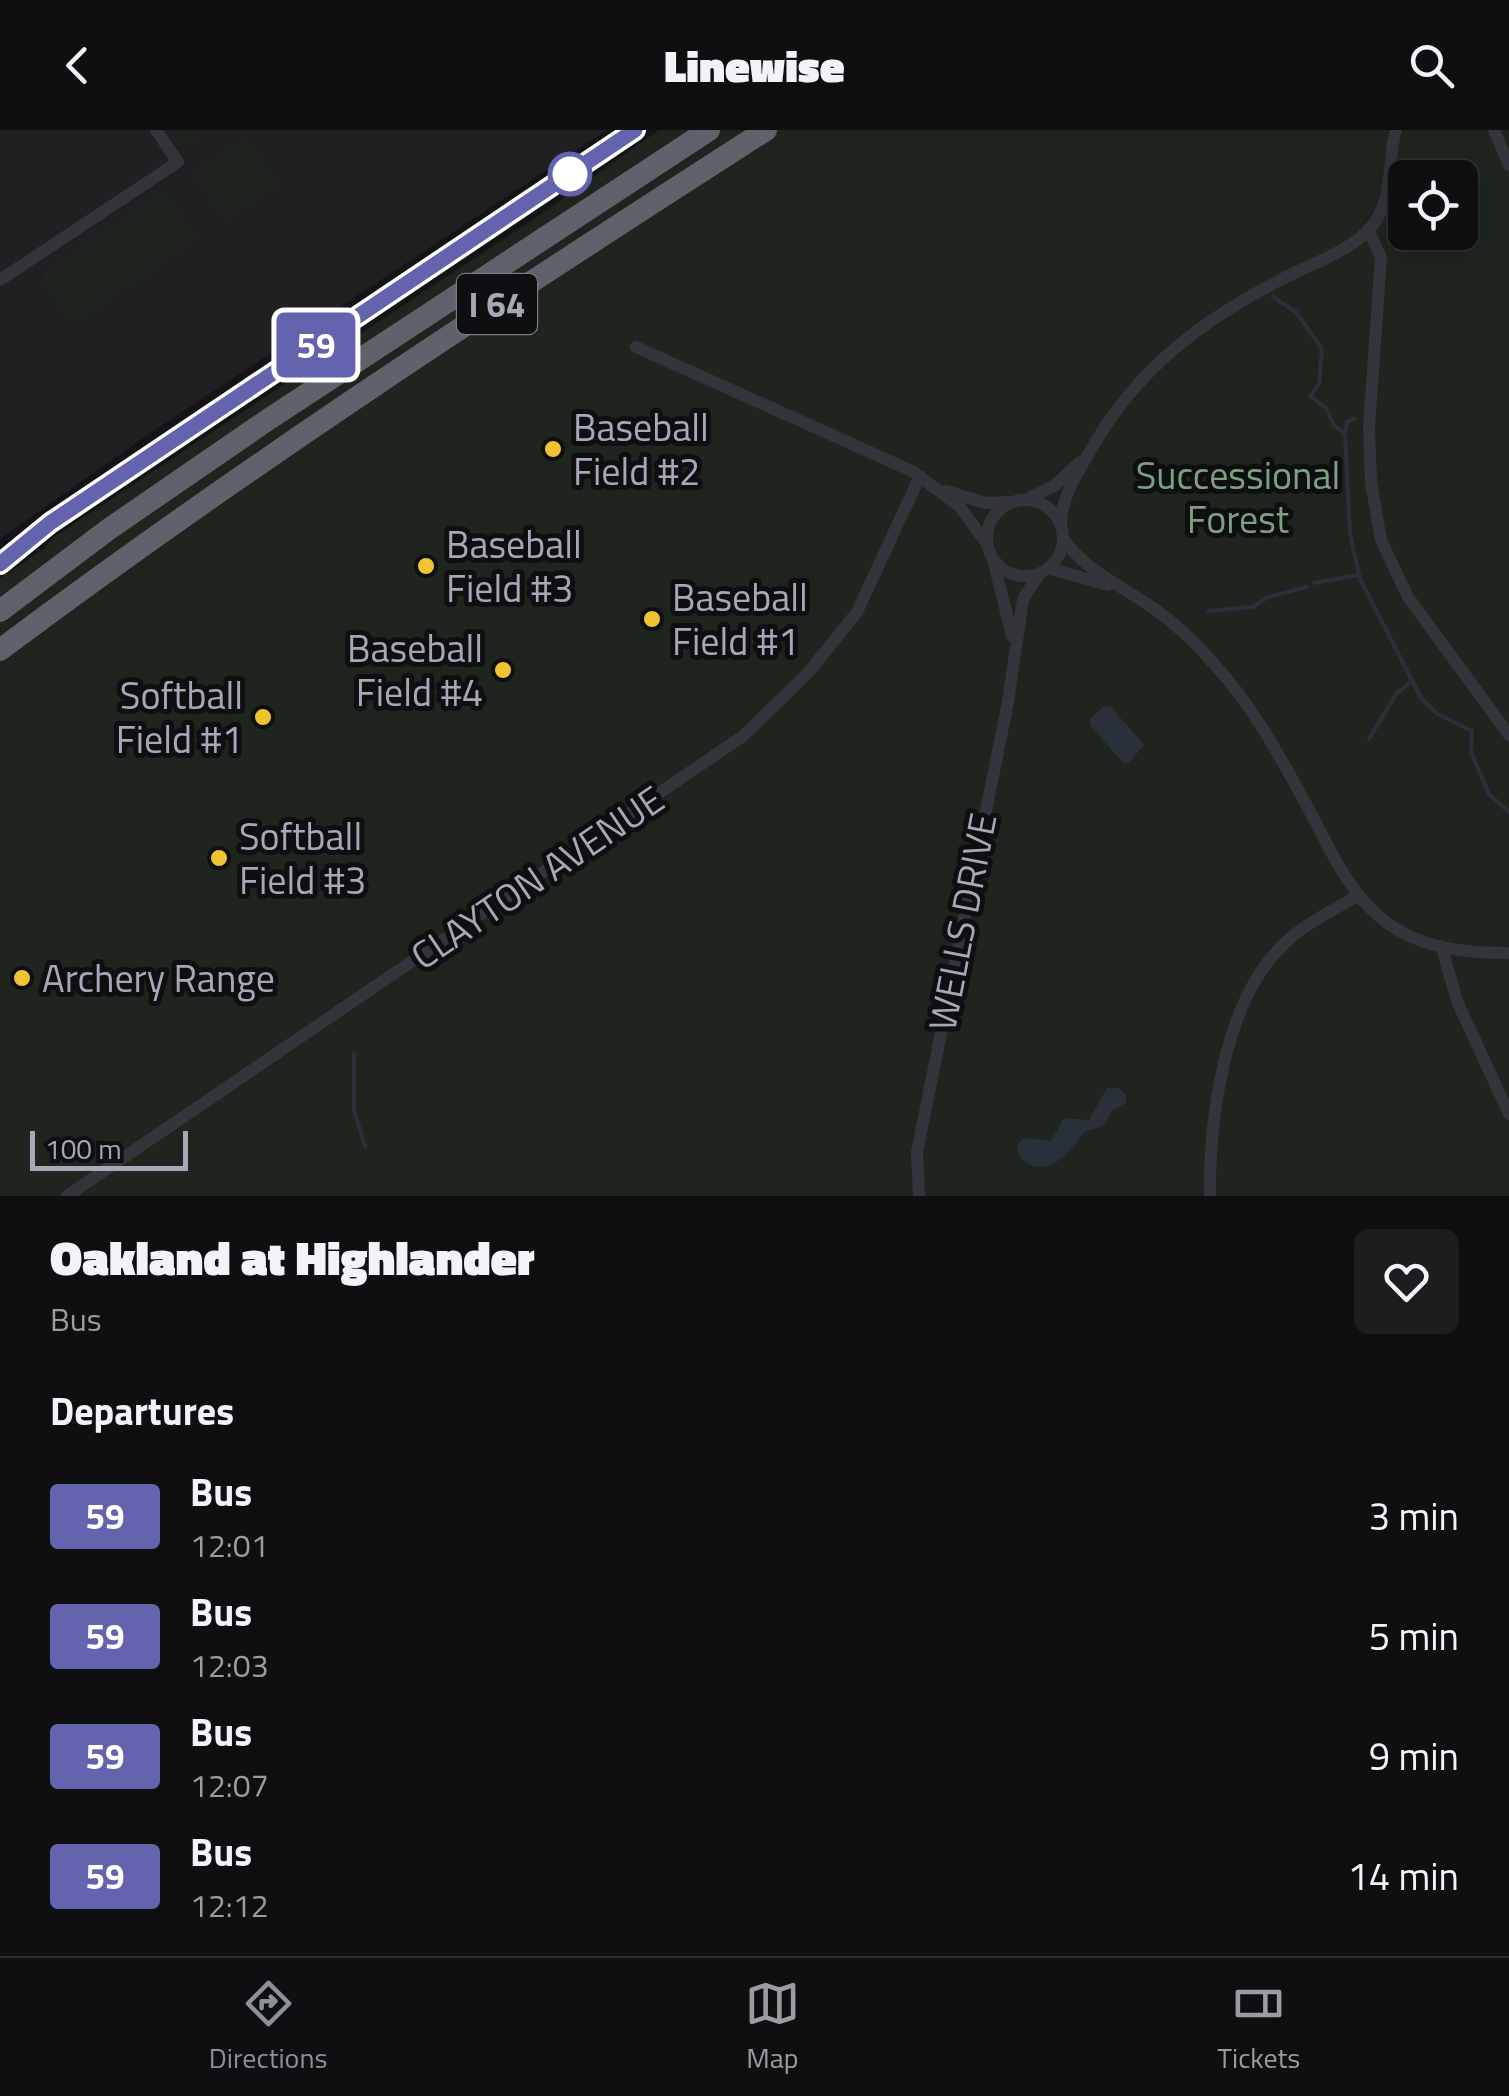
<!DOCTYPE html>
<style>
body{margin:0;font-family:"Titillium Web",sans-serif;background:#1d1c1e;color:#f1f3f6;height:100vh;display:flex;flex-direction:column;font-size:38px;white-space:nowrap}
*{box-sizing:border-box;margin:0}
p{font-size:32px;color:#9b9c9f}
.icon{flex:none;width:55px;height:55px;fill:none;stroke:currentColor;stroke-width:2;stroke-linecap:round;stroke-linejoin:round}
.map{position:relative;height:1066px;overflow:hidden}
.sheet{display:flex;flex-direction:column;background:#0f0e10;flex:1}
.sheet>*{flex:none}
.badge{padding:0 20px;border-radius:8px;font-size:35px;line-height:65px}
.fabs{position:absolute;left:1388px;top:30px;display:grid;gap:20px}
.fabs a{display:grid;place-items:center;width:90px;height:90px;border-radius:15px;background:#0f0e10;box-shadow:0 5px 25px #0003,0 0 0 2px #2f2e30;font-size:50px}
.scale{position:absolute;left:30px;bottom:25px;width:158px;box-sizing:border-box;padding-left:10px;border:5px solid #a5a8b5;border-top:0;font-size:28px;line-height:35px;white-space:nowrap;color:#a5a8b5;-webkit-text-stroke:8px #0f0e10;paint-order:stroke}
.map>.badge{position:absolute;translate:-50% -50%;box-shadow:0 0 0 5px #fff}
h2{padding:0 50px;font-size:38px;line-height:90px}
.round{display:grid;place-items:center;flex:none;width:105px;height:105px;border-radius:15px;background:#1d1c1e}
.summary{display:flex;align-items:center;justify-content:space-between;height:170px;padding:0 50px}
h1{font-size:48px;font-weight:800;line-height:75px}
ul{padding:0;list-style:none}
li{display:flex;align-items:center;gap:30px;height:120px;padding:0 50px}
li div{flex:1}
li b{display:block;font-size:38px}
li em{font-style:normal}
li .badge{min-width:110px;font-weight:700;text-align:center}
header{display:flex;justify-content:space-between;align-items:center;height:130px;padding:0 50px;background:#0f0e10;font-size:45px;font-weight:800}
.tab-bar{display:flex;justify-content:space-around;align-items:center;height:140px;border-top:2px solid #2f2e30;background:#0f0e10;font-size:28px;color:#9b9c9f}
.tab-bar a{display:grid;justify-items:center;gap:5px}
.tab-bar .active{color:#8c9099}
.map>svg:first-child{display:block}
</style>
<header><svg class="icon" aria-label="back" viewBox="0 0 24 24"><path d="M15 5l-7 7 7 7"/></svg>Linewise<svg class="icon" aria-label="search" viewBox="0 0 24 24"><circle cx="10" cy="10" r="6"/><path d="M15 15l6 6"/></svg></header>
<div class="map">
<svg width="1509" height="1066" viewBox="0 0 1509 1066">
<rect width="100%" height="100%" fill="#141315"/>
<polygon fill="#201f22" points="0,0 607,0 146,306 0,409"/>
<g fill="#1e251f" fill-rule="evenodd">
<polygon points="176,0 211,0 180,17 172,11"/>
<path d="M659,0H1509V1066H0V448L41,421L54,407L541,84ZM1405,48H1460V102H1405Z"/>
<polygon points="245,11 276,54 225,89 194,43"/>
<polygon points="164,63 195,109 73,191 42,145"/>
</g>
<g fill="#2a3039">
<polygon points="1105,576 1111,577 1144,615 1129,633 1123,633 1090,595 1090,589"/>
<path d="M1107,958H1119L1126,965V973L1112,981L1102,997L1085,1001C1071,1021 1046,1054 1019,1026L1017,1015L1024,1008L1051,1011L1064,988L1089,990Z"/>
</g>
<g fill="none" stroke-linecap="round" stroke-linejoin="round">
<g stroke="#2a3039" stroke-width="4">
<polyline points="1273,167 1296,182 1322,219 1319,254 1310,266 1326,278 1334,295 1345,304 1350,404 1360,449 1421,568 1436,583 1472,601 1471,622 1489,664 1509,682"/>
<polyline points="1345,304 1347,292 1354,289"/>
<polyline points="1314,453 1358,445"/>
<polyline points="1208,481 1253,477 1268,467 1306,457"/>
<polyline points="1369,609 1396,564 1412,551"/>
<polyline points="354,924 354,981 365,1016"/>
</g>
<g stroke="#34353a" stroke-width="12">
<polyline points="1494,0 1509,35"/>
<polyline points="1368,100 1381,127 1369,298 1371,352 1381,410 1408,467 1509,605"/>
<polyline points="0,150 178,32 156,0"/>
<polyline points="636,217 912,341 959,376 987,414"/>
<polyline points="946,361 986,373 1009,372"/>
<polyline points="1027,369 1054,356 1080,332"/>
<circle cx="1025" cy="408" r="38"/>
<path d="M1061,394C1061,367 1078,342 1092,318C1137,239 1202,190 1282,149C1311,134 1352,121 1373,95C1394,67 1387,31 1396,0"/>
<path d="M1063,408C1085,441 1122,456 1153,478C1176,494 1196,513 1214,534C1252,575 1279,625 1306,674C1328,715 1348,764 1386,792C1422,819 1466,823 1509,823"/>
<polyline points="994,433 1012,506"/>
<polyline points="1048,438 1108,455"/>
<polyline points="1442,818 1457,871 1509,984"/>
<polyline points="67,1066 743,606 808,543 857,482 920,346"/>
<polyline points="919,1066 917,1022 1008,572 1023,469 1040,443"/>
<path d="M1210,1066C1209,991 1224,873 1281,817C1302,795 1332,781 1359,765"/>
</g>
<polyline stroke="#42434a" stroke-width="18" points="0,434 49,393 635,0"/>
<g stroke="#60626b" stroke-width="22">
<polyline points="0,481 109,399 266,291 709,0"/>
<path d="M0,520C247,335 506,167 766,0"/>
</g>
</g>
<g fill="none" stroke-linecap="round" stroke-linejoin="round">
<defs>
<polyline id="line" points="0,434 50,393 635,0"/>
</defs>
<use href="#line" stroke="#fff" stroke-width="22"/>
<use href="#line" stroke="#6364ad" stroke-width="15"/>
</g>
<circle fill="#fff" stroke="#6364ad" stroke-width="5" cx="570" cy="44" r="20"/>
<g fill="#f0c330" stroke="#0f0e10" stroke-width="4">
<circle cx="553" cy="319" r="10"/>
<circle cx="426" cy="436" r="10"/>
<circle cx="652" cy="489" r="10"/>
<circle cx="503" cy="540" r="10"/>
<circle cx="263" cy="587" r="10"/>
<circle cx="219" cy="728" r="10"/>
<circle cx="22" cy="848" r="10"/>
</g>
<g text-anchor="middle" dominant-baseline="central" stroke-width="10" stroke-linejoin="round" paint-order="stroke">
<rect fill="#0f0e10" stroke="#787a84" stroke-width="2.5" x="457" y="144" width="80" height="60" rx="8"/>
<g font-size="35" font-weight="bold" fill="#a5a8b5">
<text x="497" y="174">I 64</text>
</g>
<g font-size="38" fill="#a5a8b5" stroke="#0f0e10" text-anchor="start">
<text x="573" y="297">Baseball<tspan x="573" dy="44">Field #2</tspan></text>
<text x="446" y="414">Baseball<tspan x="446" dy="44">Field #3</tspan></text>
<text x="672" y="467">Baseball<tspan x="672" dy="44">Field #1</tspan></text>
<text x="483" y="518" text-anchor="end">Baseball<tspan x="483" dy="44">Field #4</tspan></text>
<text x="243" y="565" text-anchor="end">Softball<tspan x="243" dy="44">Field #1</tspan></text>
<text x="239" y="706">Softball<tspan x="239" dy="44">Field #3</tspan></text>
<text x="42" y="848">Archery Range</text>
</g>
<g font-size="38" fill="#7ca082" stroke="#0f0e10">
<text x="1238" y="345">Successional<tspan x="1238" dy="44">Forest</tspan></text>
</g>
<g font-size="38" fill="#a5a8b5" stroke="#0f0e10">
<text transform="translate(537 747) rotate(-34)">CLAYTON AVENUE</text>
<text transform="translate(962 792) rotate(-79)">WELLS DRIVE</text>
</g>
</g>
</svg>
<div class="fabs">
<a><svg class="icon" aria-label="locate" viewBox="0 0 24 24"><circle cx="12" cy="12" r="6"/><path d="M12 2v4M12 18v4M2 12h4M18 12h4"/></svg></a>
</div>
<div class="scale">100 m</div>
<b class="badge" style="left:316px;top:215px;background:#6364ad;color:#fff">59</b>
</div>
<section class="sheet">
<div class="summary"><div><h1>Oakland at Highlander</h1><p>Bus</p></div><a class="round"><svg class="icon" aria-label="heart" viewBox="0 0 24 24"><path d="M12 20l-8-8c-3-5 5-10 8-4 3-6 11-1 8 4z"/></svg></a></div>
<h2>Departures</h2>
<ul>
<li><span class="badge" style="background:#6364ad;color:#fff">59</span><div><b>Bus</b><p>12:01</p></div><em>3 min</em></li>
<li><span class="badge" style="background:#6364ad;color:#fff">59</span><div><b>Bus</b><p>12:03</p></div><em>5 min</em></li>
<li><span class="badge" style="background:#6364ad;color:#fff">59</span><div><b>Bus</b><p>12:07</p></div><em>9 min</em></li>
<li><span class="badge" style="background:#6364ad;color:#fff">59</span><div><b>Bus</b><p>12:12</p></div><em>14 min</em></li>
</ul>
</section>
<nav class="tab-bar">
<a class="active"><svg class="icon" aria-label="directions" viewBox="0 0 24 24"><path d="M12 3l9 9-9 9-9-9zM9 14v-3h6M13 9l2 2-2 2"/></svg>Directions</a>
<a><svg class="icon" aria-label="map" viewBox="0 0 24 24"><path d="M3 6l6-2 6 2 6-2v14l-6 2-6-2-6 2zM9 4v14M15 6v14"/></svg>Map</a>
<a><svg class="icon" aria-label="tickets" viewBox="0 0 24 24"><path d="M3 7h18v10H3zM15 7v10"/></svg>Tickets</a>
</nav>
